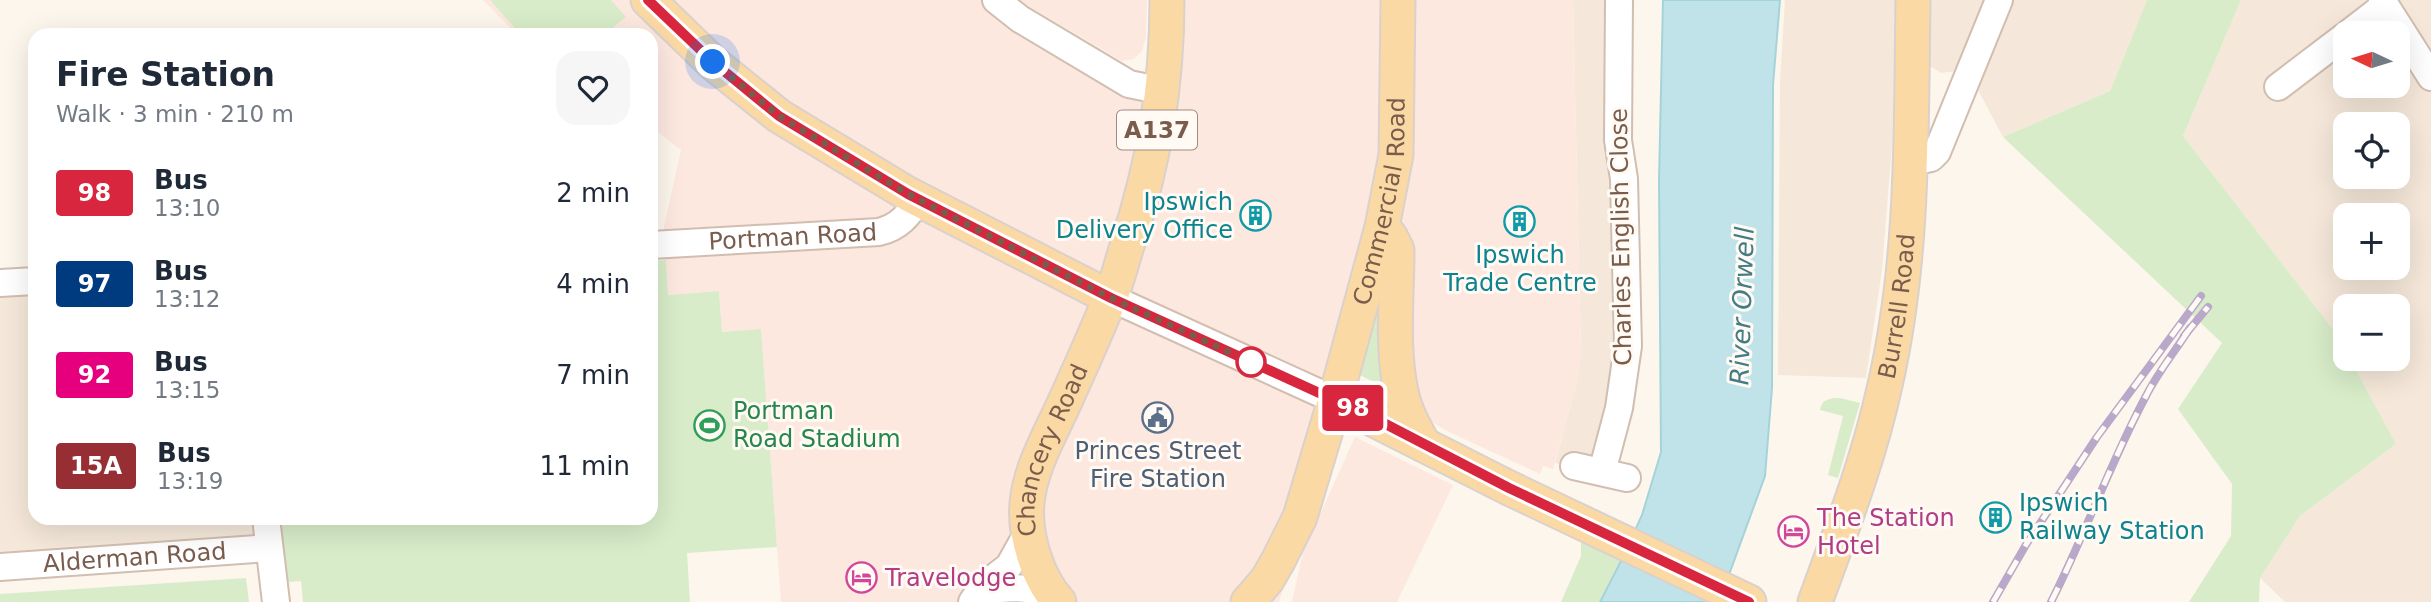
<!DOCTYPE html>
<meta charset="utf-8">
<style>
body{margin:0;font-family:"DejaVu Sans",sans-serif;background:#f6f6f7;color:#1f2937;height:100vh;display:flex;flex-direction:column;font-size:26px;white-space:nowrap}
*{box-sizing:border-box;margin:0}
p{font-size:23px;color:#747a83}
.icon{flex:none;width:38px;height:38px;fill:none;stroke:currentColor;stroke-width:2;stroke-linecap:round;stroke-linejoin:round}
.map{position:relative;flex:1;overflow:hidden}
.panel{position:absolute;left:28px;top:28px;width:630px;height:497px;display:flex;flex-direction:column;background:#fff;border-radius:21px;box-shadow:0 7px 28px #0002}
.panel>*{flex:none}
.badge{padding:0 14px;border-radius:5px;font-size:24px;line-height:46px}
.needle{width:46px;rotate:274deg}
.controls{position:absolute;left:2333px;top:21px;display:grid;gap:14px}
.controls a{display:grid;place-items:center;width:77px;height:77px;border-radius:14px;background:#fff;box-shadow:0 7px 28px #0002;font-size:35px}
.you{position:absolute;width:35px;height:35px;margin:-18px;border:5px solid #fff;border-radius:50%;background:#1a73e8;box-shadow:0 0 0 10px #1a73e833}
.map>.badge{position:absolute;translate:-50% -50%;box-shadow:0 0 0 4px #fff}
.round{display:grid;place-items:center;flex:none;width:74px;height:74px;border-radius:21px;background:#f6f6f7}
.summary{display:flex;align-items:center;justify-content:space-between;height:119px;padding:0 28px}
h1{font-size:33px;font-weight:600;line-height:52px}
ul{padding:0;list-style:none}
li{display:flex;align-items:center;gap:21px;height:91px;padding:0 28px}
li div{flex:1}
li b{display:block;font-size:26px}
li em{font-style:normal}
li .badge{min-width:77px;font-weight:700;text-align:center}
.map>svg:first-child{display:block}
</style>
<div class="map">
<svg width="2431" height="602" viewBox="0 0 2431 602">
<rect width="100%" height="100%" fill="#fdf6ec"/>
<g fill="#f5e8da" fill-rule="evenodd">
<polygon points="1573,0 1619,0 1628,346 1602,472 1555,463 1576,385 1581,353"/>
<polygon points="1785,0 1896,0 1892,145 1882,270 1866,378 1778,375 1780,81"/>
<polygon points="1913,0 2147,0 2110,91 2003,137 1978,90 1968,76 1958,71 1941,73 1912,55"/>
<path d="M2241,0H2431V602H2285L2260,578L2300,516L2396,444L2350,359H2398V306H2345V351L2332,328L2183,136ZM2345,33H2398V86H2345ZM2345,124H2398V177H2345ZM2345,215H2398V268H2345Z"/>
<polygon points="35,281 35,518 266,518 269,548 0,567 0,283"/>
</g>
<g fill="#fde8e0">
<polygon points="483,0 996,0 1150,89 1167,0 1573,0 1581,353 1576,385 1553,469 1543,466 1540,474 1445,430 1405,405 1397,250 1287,573 1279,602 781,602 761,330 722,332 719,291 668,295 664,227 681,150 651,127 651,35 517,35"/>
<polygon points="1018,0 1147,0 1146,37 1142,51 1134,59 1122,61"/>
<polygon points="1355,437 1453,485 1397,602 1292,602 1303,552"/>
</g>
<g fill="#d8ecc9">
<polygon points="490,0 611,0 626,17 604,35 521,35"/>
<polygon points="2147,0 2241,0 2183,136 2332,328 2345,351 2345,359 2350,359 2396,444 2300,516 2260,578 2259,602 2189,602 2231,536 2232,484 2178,409 2222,343 2003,137 2110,91"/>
<polygon points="1385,258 1385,387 1353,372"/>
<polygon points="666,260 668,295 719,291 722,332 761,329 777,547 687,553 690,602 303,602 301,581 276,583 271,518 651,518 651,261"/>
<path d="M1840,398L1860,403L1838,478L1828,475L1843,416L1820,410C1822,399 1829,398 1840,398Z"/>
<polygon points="1581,523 1632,537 1599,602 1561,602 1581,556"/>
<polygon points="246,578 249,602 0,602 0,594"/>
</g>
<polygon fill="#bfe3e8" stroke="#a5d3da" stroke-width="2" points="1663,0 1780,0 1773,85 1772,388 1765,476 1719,602 1600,602 1621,561 1642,515 1661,452 1659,181"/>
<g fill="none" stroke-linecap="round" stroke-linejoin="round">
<defs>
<g id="minor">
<polyline points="996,0 1020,19 1129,84 1163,91"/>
<polyline points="2382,0 2431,77"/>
<polyline points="2349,33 2384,6"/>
<polyline points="2278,87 2345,36"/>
<polyline points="1911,162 1931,158 1937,152 1999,0"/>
<path id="s1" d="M651,245L879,232C899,227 908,216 919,199"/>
<polyline points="0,283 35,281"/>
<polyline points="1111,298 1335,400"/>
<polyline points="1574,466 1627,478"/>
<polyline points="1602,472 1619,408 1628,346 1624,179 1618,140 1619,0"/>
<polyline points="266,518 276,602"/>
<path id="s2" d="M0,567L269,548"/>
<path d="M979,592C1006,587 1030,585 1055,598"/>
<polyline points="972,602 982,587 1009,566 1028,532"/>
</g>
<g id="major">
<polyline points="648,0 713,63 779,116 908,194 1111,298"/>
<path d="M1382,227L1390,236L1397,250C1397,296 1391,351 1402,396C1406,413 1415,429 1424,445"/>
<polyline points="1335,400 1509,488 1749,602"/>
<path id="s3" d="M1059,602C1037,578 1024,535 1027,503C1030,470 1048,438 1062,408C1078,373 1094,337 1109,301C1117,283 1121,264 1127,246C1154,162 1167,87 1167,0"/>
<path id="s4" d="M1248,602L1267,580L1278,561L1300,517L1335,400L1382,227L1396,155L1398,0"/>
<path id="s5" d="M1815,602C1841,531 1869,459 1885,385C1914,259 1911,129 1913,0"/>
</g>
</defs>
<use href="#minor" stroke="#d1beb0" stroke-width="30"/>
<use href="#major" stroke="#dad1cd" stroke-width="37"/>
<use href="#minor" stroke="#fff" stroke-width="26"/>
<use href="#major" stroke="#fbd9a5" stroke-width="33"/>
<defs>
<g id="rail">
<polyline points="2184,336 2208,307"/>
<polyline points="1993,602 2027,543 2097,437 2201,296"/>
<path d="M2051,602C2085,535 2110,463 2146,396C2158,372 2176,350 2190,328"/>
</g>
</defs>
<use href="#rail" stroke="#b9a8c9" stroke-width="8"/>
<use href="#rail" stroke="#fffaf3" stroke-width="5" stroke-dasharray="16" stroke-linecap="butt"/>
</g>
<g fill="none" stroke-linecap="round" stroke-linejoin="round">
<defs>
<polyline id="line" points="648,0 713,62 779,116 908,194 1111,298 1374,418 1509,488 1749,602"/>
</defs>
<use href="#line" stroke="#fff" stroke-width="16"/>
<use href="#line" stroke="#d7263d" stroke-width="10"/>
<polyline stroke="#7a5c4d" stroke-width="7" stroke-dasharray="0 12.6" points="713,62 779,116 908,194 1111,298 1251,362"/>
</g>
<defs>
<symbol id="building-ring" viewBox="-11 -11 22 22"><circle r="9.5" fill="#fffaf3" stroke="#0f9aa8" stroke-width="1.5"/><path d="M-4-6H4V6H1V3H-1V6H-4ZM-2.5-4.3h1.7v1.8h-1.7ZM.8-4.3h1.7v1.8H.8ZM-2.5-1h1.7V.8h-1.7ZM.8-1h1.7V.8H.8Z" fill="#0f9aa8"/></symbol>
<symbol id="civic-ring" viewBox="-11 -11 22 22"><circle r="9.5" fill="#fffaf3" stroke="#5c6f8a" stroke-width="1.5"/><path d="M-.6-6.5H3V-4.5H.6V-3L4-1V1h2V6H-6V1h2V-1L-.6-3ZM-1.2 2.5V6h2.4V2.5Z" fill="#5c6f8a"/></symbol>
<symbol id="stadium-ring" viewBox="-11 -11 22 22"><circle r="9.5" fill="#fffaf3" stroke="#2e9e5b" stroke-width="1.5"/><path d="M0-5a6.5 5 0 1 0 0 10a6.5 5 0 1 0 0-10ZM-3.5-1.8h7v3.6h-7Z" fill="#2e9e5b"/></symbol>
<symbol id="hotel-ring" viewBox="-11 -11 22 22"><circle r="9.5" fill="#fffaf3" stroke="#d1479c" stroke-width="1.5"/><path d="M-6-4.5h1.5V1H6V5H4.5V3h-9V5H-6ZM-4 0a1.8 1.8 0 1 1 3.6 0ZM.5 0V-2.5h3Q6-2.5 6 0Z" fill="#d1479c"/></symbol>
</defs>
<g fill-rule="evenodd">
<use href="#building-ring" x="1238" y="198" width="35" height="35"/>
<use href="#building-ring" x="1502" y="204" width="35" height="35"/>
<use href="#civic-ring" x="1140" y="400" width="35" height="35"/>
<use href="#stadium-ring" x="692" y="408" width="35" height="35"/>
<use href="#building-ring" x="1978" y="500" width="35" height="35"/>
<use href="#hotel-ring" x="1776" y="514" width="35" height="35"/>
<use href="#hotel-ring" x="844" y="560" width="35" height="35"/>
</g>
<circle fill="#fff" stroke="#d7263d" stroke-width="3.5" cx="1251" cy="362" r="14"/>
<g text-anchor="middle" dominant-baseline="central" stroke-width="6" stroke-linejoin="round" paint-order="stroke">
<rect fill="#fffaf3" stroke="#a28b7f" stroke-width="2" x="1117" y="110.5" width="80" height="39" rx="5"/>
<g font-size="23" font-weight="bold" fill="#7a5c4d">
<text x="1157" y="130">A137</text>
</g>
<g font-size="24" fill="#7a5c4d" stroke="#fffaf3">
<text stroke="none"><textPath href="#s4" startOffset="427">Commercial Road</textPath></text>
<text stroke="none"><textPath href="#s1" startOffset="142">Portman Road</textPath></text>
<text transform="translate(1621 237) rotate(-91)">Charles English Close</text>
<text stroke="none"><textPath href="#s5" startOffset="308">Burrell Road</textPath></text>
<text stroke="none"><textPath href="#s3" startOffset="164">Chancery Road</textPath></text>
<text stroke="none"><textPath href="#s2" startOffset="135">Alderman Road</textPath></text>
</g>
<g font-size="24" fill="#0d838f" stroke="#fffaf3" text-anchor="end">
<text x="1233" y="202">Ipswich<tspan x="1233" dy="28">Delivery Office</tspan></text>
<text x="1520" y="255" text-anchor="middle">Ipswich<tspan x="1520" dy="28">Trade Centre</tspan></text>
<text x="2019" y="503" text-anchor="start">Ipswich<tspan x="2019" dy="28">Railway Station</tspan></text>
</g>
<g font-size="24" fill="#27864d" stroke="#fffaf3" text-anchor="start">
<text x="733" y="411">Portman<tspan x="733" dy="28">Road Stadium</tspan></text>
</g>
<g font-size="24" fill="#4e5e75" stroke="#fffaf3">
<text x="1158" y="451">Princes Street<tspan x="1158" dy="28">Fire Station</tspan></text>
</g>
<g font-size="24" fill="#b23c85" stroke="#fffaf3" text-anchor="start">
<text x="1817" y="518">The Station<tspan x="1817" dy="28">Hotel</tspan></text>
<text x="885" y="578">Travelodge</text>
</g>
<g font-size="26" font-style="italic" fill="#437c86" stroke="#fffaf3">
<text transform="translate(1742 306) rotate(-88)">River Orwell</text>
</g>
</g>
</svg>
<div class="controls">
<a><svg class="needle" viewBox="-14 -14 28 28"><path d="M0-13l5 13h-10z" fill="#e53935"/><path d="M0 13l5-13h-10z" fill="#747a83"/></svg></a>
<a><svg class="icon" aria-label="locate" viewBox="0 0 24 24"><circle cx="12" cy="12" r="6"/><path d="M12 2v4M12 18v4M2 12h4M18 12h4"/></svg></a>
<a>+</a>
<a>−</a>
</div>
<div class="you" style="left:713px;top:62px"></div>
<b class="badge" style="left:1353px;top:408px;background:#d7263d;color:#fff">98</b>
<section class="panel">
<div class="summary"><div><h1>Fire Station</h1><p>Walk · 3 min · 210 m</p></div><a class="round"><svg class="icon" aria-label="heart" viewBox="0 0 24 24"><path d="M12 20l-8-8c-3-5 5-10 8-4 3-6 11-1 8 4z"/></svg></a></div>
<ul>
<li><span class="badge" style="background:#d7263d;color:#fff">98</span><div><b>Bus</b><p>13:10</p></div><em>2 min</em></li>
<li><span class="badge" style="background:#003b80;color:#fff">97</span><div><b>Bus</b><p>13:12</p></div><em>4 min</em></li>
<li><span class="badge" style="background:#e6007e;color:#fff">92</span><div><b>Bus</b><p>13:15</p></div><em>7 min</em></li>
<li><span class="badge" style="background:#962e33;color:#fff">15A</span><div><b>Bus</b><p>13:19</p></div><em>11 min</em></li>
</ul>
</section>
</div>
